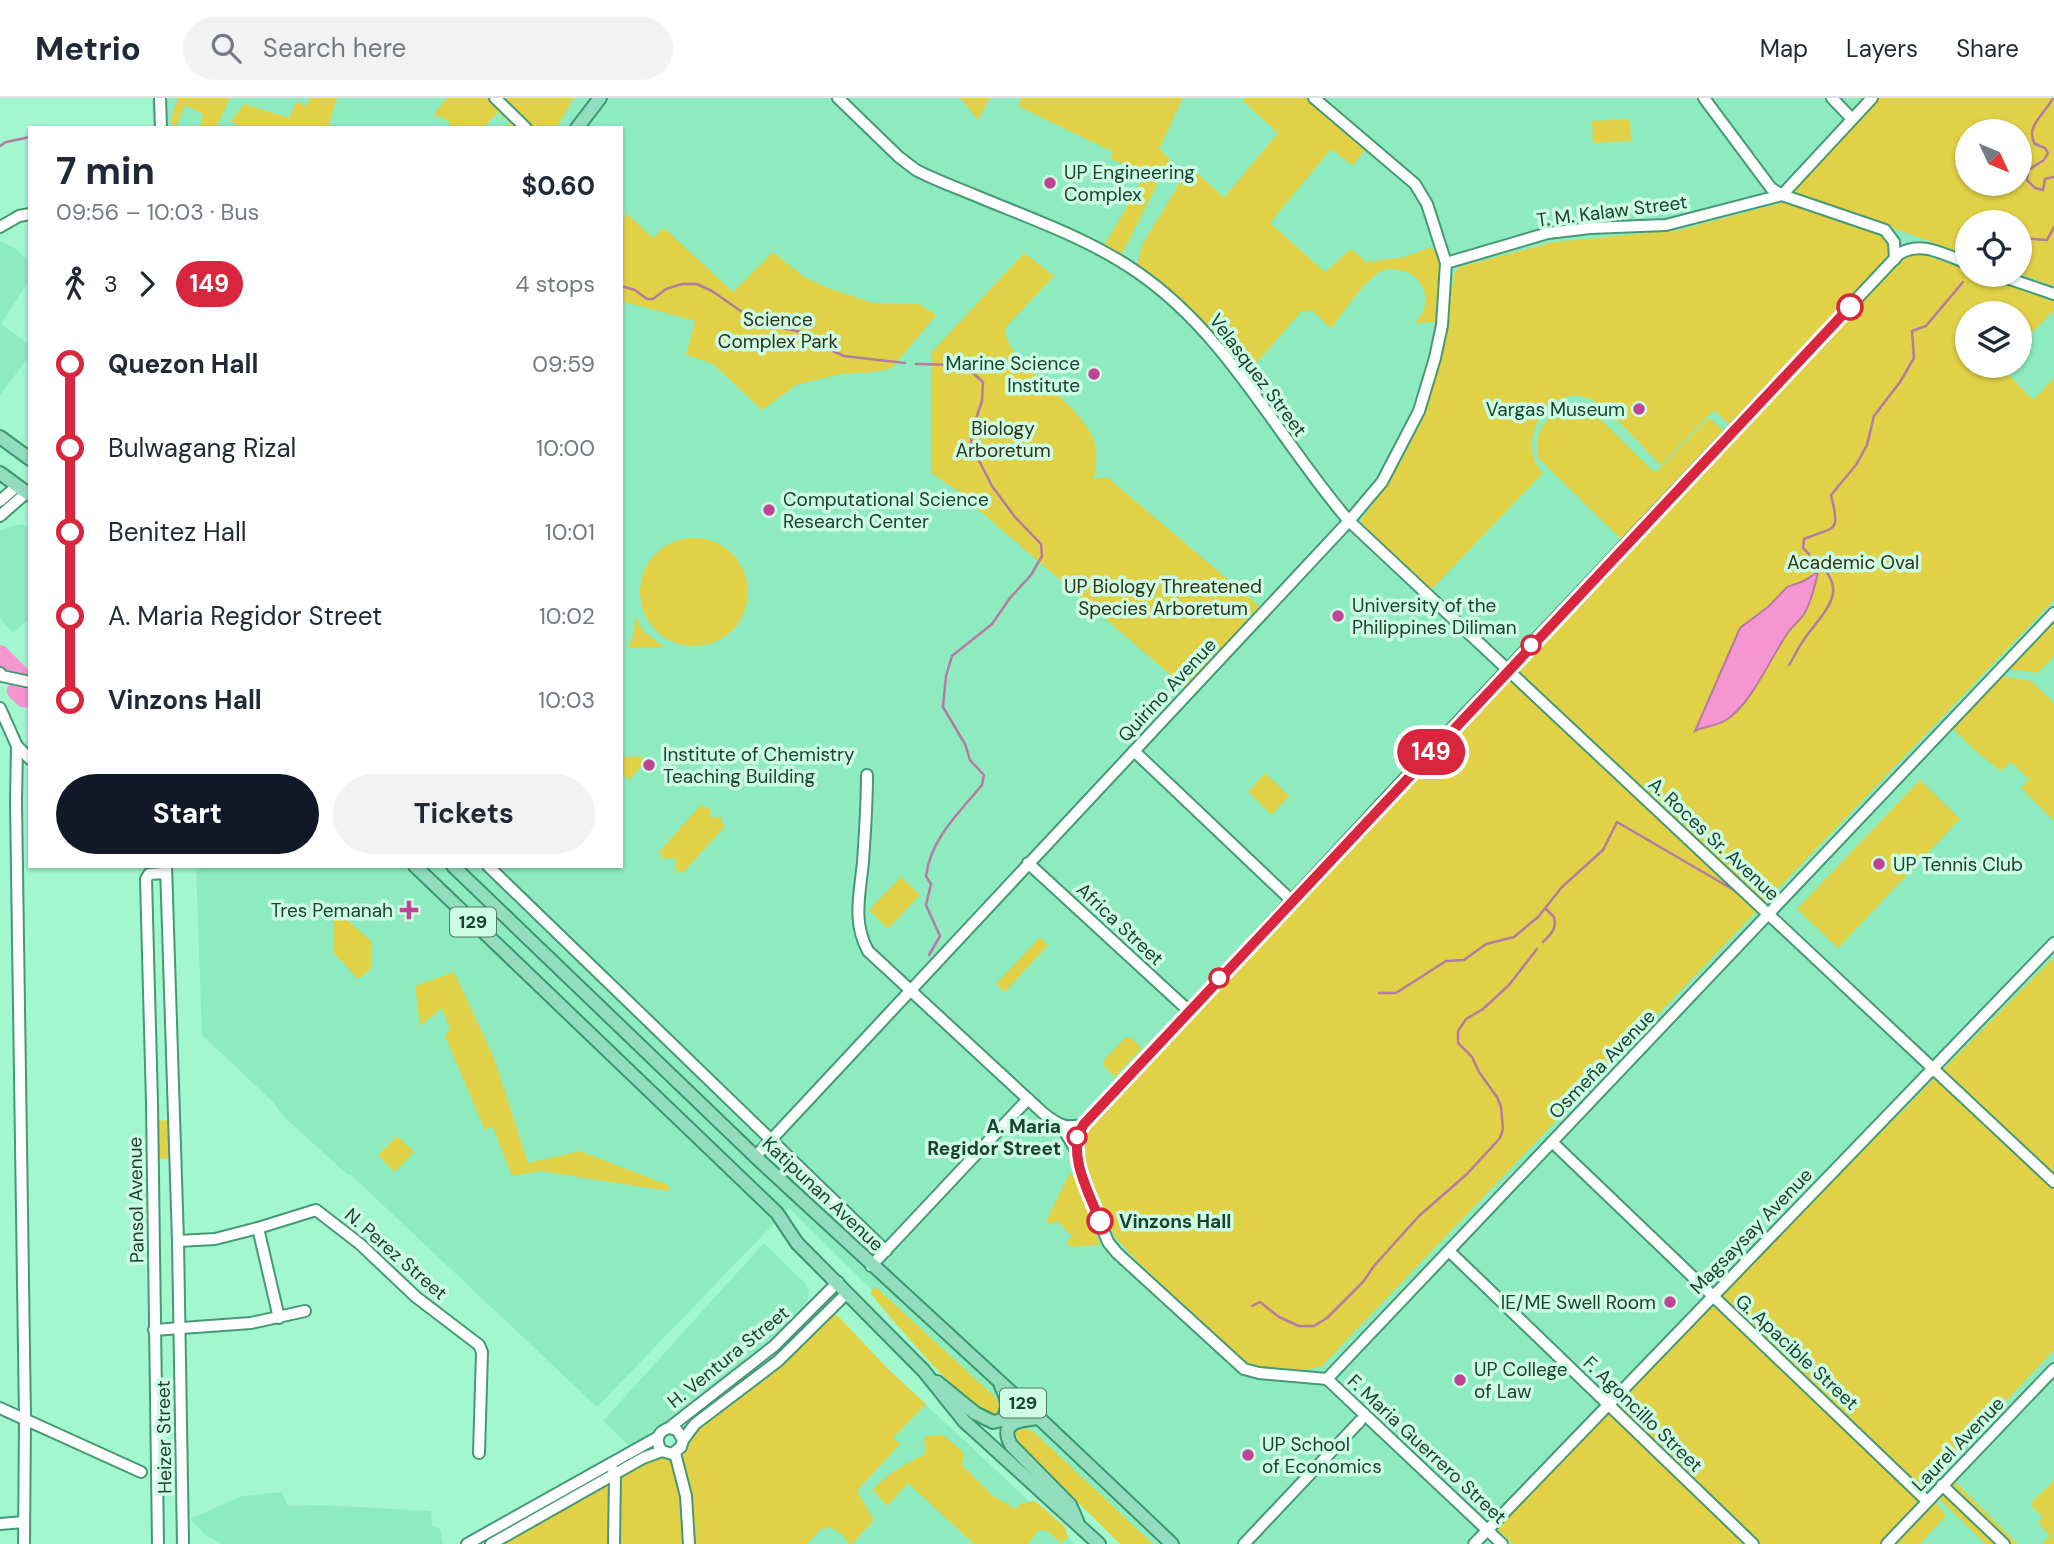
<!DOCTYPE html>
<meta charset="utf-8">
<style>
body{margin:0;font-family:"DM Sans",sans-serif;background:#f2f2f3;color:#1f2937;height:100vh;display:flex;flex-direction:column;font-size:26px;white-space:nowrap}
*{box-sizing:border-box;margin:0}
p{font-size:23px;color:#747a83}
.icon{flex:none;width:38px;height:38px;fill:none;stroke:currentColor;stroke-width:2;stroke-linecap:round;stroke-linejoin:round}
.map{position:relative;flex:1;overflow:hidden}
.panel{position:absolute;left:28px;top:28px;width:595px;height:742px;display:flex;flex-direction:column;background:#fff;border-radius:0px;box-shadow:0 2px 5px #0004}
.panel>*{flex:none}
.badge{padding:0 14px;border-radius:23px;font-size:24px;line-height:46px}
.needle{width:46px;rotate:134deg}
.controls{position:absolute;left:1955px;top:21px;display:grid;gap:14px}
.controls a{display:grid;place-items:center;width:77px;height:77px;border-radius:50%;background:#fff;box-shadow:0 2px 5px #0004;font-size:35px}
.map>.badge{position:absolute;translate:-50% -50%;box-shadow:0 0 0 4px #fff}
.legs{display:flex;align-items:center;gap:10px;height:77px;padding:0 28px;font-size:23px}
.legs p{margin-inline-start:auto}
.overview{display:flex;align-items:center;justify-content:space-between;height:119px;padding:0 28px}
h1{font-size:38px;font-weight:700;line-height:52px}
.primary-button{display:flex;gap:14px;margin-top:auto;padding:14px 28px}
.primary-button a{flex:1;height:80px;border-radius:42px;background:#111827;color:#fff;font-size:28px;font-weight:700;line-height:80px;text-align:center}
.primary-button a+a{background:#f2f2f3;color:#1f2937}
ul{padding:0 28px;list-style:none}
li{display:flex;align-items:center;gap:24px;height:84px;font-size:26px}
li i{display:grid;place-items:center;width:10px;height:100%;margin:0 9px;background:currentColor}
li i::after{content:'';width:18px;height:18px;margin:-9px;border:5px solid;border-radius:50%;background:#fff}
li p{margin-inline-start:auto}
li:first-child i{background:linear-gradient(#0000 50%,currentColor 0)}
li:last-child i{background:linear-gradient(currentColor 50%,#0000 0)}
header{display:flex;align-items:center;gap:42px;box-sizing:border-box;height:98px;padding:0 35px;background:#fff;border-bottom:2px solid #e0e1e3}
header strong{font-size:33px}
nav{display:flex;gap:38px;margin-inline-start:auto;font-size:24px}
.search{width:490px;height:63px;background:#f2f2f3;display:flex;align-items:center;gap:18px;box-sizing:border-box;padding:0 24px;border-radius:38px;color:#747a83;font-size:26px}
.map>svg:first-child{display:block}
</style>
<header>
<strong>Metrio</strong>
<div class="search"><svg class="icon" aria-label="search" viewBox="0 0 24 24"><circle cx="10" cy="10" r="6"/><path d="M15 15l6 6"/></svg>Search here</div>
<nav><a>Map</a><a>Layers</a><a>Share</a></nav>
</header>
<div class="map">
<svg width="2054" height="1446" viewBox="0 0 2054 1446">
<rect width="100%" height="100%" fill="#a3f7cf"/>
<g fill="#8eebc0" fill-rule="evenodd">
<path d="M152,0H2054V1446H1129L789,1110L597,1309L350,1076L348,1077L284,1019L273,1004L202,937L196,768H621V30H153ZM1967,33H2020V86H1967ZM1967,124H2020V177H1967ZM1967,215H2020V268H1967Z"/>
<polygon points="0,143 16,151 27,161 29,176 28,184 1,226 30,247 30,257 0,297"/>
<polygon points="21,426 30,430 30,520 13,535 0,520 0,432"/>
<polygon points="764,1145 806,1186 809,1193 807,1205 778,1236 686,1310 630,1349 603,1323"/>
<polygon points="889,1272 1075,1446 769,1446"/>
<polygon points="282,1394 288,1408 320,1407 431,1413 432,1428 440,1431 443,1446 222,1446 205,1437 190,1421 242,1398"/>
</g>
<g fill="#e0d146" fill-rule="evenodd">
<polygon points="178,0 229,0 229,2 217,28 200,28 203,16 185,7 176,29 170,24"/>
<polygon points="310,0 337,0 328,30 240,30 231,23 244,6 289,20 296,4 306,8"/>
<polygon points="447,0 574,0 556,30 506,30 510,25 498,14 483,30 448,30 450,24 434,16"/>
<polygon points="960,0 990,0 978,22"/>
<polygon points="1018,0 1183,0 1159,51 1170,61 1121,158 1107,152 1105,146 1147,74 1110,61 1113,54 1018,8 1021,2"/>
<path d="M1244,0H1306L1365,51L1353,68L1331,51L1270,125L1325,174L1351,151L1366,164L1405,159L1428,150L1438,152L1443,169L1438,188L1435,224L1415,225C1434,206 1426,176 1398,172C1392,171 1388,170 1382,173C1364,182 1344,214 1331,231L1313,213L1301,214L1254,268L1262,274L1256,285L1269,296L1262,302C1226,250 1187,205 1137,167L1142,147L1190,68L1224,100L1278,35L1243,3Z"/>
<path d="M1879,0H2054V188L2020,176V124H1967V157L1792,93ZM1967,33H2020V86H1967Z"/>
<polygon points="1630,21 1631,43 1593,45 1592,23"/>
<path d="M1788,103L1887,137L1894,155L1733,330L1716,314H1712L1661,367C1644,351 1605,305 1585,299C1545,288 1515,347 1543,375L1429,494L1363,430L1361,425L1362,420C1424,347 1442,268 1454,176L1459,169L1554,144L1679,132Z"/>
<polygon points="626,115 653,140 664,130 733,194 773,154 804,179 828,190 873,205 919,206 936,217 892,270 874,274 840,276 796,287 762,312 713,266 686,257 695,223 621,203 621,130"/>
<path d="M1024,155L1054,178L1005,230C1006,248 1017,258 1030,271C1049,290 1085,317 1094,343C1098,354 1096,369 1094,381L1107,379L1259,508L1187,591L967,402L970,401L931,375V255Z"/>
<path d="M1922,156L1967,172V177H1980L2054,204V212L2020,247V215H1967V268H2000L2033,302L2054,280V502L1322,1268C1304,1275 1259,1272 1241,1262L1136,1162L1115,1139L1084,1063V1046L1089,1032L1901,161L1908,157Z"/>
<path d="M1567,308H1579L1590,311L1655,375L1708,321H1711L1724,333L1622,442L1538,360C1534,337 1544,317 1567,308Z"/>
<circle cx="694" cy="494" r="54"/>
<polygon points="636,519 643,533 664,549 628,550 633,539"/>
<polygon points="2054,524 2054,558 2038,575 2008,571"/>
<polygon points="2002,578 2031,583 2054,605 2054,723 2021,690 2029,681 2011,664 2001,673 1978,655 1952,630"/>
<polygon points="621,642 623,659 640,658 646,663 629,682 621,675"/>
<polygon points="1265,675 1289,698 1272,717 1248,694"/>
<polygon points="1920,682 1960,721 1838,850 1797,811"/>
<polygon points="701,707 705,710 709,709 711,720 721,719 721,724 725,728 683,775 676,773 675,760 663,761 659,754"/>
<polygon points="901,779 920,797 888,831 869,812"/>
<polygon points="334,810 372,844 372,870 358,881 333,854"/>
<polygon points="1040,839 1048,847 1005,894 996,886"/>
<polygon points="2054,859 2054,1252 1925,1390 1946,1418 1920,1446 1513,1446 1497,1431 1721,1197"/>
<polygon points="454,874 494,960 528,1065 580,1053 670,1088 668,1093 540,1073 512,1078 493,1029 485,1032 445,938 450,930 442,910 420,928 415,888"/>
<polygon points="1126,939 1131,940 1142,950 1115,979 1104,968 1103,963"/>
<polygon points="158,1022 172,1023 171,1061 157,1060"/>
<polygon points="397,1038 414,1054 395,1074 378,1057"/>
<polygon points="1069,1076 1075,1078 1100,1147 1070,1149 1067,1143 1072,1138 1056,1122 1051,1127 1046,1124"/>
<path d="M877,1190L996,1300L1002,1312L1001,1318C975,1324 890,1218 871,1196L872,1191Z"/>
<polygon points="830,1216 837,1217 889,1272 926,1306 893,1340 900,1346 857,1393 874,1422 852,1446 849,1446 843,1437 829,1429 820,1432 807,1446 500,1446 654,1360 670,1361 675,1367 683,1366 684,1356 700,1326"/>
<polygon points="1020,1331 1028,1331 1035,1335 1153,1446 1120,1446 1020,1347 1015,1335"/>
<path d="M943,1337L964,1355L962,1367L993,1398L1016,1411L1021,1405L1035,1403L1065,1429L1068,1439L1061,1445L1046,1432L1038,1433L1028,1446H974L908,1385L887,1408L873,1392C888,1374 907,1366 926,1355L924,1341L928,1338Z"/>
<polygon points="2054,1382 2054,1446 2042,1446 2050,1438 2038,1424 2043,1420 2030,1406"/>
<polygon points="1954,1383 2018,1446 1986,1446 1938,1400"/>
</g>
<path fill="#f596d1" stroke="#b47ca1" stroke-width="2" d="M1818,474C1815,488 1811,504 1804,516C1800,522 1794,527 1789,533C1771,558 1752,606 1726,622C1717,628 1705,628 1695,633L1740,530L1768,509L1787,489L1804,483Z"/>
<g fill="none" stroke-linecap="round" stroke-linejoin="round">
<g stroke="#b47ca1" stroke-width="2.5">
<path d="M2053,0C2046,15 2024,29 2035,46L2045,50L2048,55L2044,62L2028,72L2027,82L2035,90L2043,92L2045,81L2054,79"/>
<polyline points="0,48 6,44 30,39"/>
<polyline points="2020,140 2047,142 2054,129"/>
<polyline points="621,188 635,192 647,201 653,201 666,191 682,186 697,186 712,193 758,225 806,235 826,250 844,258 905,265"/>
<path d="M916,266L964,267L983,284L982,303L972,332L971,347L992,388L1015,419L1041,446L1042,458L1031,477L1010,500L992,526L952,558L946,578L943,609L965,646L970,662L984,677L982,687C959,715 931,740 926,778L931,786L926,807L940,838L929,857"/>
<path d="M1809,456L1803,450L1804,441C1835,428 1841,436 1831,397L1856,367L1867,347L1874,318L1900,284L1914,260L1912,233L1926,228L1963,184"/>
<polyline points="1813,460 1818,474"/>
<path d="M1789,567C1794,559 1798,550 1803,543C1825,511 1853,493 1813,460"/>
<path d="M1543,844C1551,836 1557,831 1554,819L1546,811"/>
<polyline points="1379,895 1396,895 1446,863 1464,862 1486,846 1514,839 1538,819 1562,789 1603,752 1617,724 1739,795"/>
<polyline points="1252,1208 1260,1204 1279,1219 1299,1228 1314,1228 1327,1220 1363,1184 1374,1168 1419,1118 1467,1076 1500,1040 1503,1031 1501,1009 1497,999 1479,974 1472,959 1458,945 1458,933 1466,921 1483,911 1509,887 1537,851"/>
</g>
<polyline stroke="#f596d1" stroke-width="18" points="0,556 22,578 16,593 23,600 30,601"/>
<defs>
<g id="minor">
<polyline points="160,0 161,30"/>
<polyline points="495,0 526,30"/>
<path d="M838,0L899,59L916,72C935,82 955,89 974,97C1029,120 1088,140 1137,174C1229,237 1278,341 1349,423L2054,1084"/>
<polyline points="1704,0 1771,90 1782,97 1885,132 1894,144 1895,161"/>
<polyline points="1832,0 1852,21"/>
<polyline points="1782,97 1872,0"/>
<polyline points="0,129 19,118 30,116"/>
<polyline points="1446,165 1548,135 1590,130 1666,127 1782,97"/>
<polyline points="1998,177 2054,196"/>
<polyline points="0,403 17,388"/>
<polyline points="0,418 26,395"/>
<polyline points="0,575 2,578 30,584"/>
<polyline points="0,610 17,648 30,661"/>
<polyline points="17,648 16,703 25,1320 24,1446"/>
<polyline points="1134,653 1292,803"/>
<path d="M867,677C867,706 865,735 863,764C860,795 852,824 868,853L1043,1015C1057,1026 1066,1032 1084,1026"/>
<polyline points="1028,765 1189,913"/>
<polyline points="166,768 178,1143 183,1446"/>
<polyline points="488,768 886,1153"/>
<polyline points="1061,1027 1077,1054"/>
<polyline points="1552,1044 1927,1403"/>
<polyline points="755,1059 1349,423 1382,384 1419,313 1435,260 1442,227 1446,165 1427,106 1415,86 1314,0"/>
<polyline points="258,1130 279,1220"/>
<polyline points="178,1143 215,1141 258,1130 316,1112 360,1146 416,1199 479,1247 482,1254 479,1355"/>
<polyline points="1449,1153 1753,1446"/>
<polyline points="871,1168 1028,1001"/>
<polyline points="154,1232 251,1225 305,1213"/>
<path d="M1327,1281L1259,1275L1244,1271L1117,1155L1108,1144C1097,1115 1068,1059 1080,1031L1404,681L1899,156C1921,142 1945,157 1967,165"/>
<polyline points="1327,1281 2054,515"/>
<polyline points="1327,1281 1502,1446"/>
<polyline points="0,1310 141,1374"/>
<path d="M669,1330L677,1332L683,1342L681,1349L672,1356L662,1353C654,1343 658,1333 669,1330L774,1248L838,1184"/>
<polyline points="683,1342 695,1326 778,1263 847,1195"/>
<polyline points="675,1355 686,1398 689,1446"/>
<polyline points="613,1372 615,1376 614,1446"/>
<polyline points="1942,1387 2004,1446"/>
<polyline points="0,1426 24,1424"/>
<polyline points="158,1446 152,1005 146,781 149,776 166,775"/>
<polyline points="467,1446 658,1339"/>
<polyline points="491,1446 643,1360 662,1353"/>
<polyline points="1244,1446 1360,1323"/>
<polyline points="1474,1446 2054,845"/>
<polyline points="1887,1446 2054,1271"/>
</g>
<g id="major">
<polyline points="577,30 600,0"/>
<polyline points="0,339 30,361"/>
<polyline points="0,375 30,397"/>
<polyline points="415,768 777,1115 797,1145 923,1272 964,1323 1099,1446"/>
<polyline points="453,768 759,1062 1039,1320 1172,1446"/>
<path d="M937,1284L975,1315L993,1324L1002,1322C1010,1311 1007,1300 1001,1288"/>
<path d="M1039,1320C1022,1322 998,1323 1011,1347L1070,1407L1077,1423"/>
</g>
</defs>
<use href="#minor" stroke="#469975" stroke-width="14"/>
<use href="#major" stroke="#3a9770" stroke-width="16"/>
<use href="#minor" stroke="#fff" stroke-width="10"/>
<use href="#major" stroke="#92ddbe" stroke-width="12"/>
</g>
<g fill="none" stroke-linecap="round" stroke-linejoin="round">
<defs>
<path id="line-1" d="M1100,1123C1089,1095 1065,1053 1084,1026L1850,209"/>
</defs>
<use href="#line-1" stroke="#fff" stroke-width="16"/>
<use href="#line-1" stroke="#d7263d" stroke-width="10"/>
</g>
<g fill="#be4496" stroke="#ccfce3" stroke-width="2.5">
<circle cx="1050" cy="85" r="7"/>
<circle cx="1094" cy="276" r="7"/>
<circle cx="1639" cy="311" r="7"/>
<circle cx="769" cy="412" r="7"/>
<circle cx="1338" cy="518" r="7"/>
<circle cx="649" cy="667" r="7"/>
<circle cx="1879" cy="766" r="7"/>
<path d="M405.5 801.5h7v7h7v7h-7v7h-7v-7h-7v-7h7z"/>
<circle cx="1670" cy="1204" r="7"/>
<circle cx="1460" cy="1282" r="7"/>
<circle cx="1248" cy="1357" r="7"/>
</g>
<g fill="#fff" stroke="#d7263d" stroke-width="3.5">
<circle cx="1850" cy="209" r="12"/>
<circle cx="1531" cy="547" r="9"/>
<circle cx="1219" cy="880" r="9"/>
<circle cx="1077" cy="1039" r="9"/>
<circle cx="1100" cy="1123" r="12"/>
</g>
<g text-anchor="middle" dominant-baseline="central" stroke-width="7" stroke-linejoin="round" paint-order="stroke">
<g fill="#ccfce3" stroke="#527866" stroke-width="2">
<rect x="450" y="809.5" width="46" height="29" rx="5"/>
<rect x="1000" y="1290.5" width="46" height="29" rx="5"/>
</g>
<g font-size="18" font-weight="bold" fill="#1d4030">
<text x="473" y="824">129</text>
<text x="1023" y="1305">129</text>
</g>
<g font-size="19" fill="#1d4030" stroke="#ccfce3" text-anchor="start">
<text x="1064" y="74">UP Engineering<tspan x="1064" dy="22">Complex</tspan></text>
<text x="1080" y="265" text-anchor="end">Marine Science<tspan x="1080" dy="22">Institute</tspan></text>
<text x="1625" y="311" text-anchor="end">Vargas Museum</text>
<text x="783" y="401">Computational Science<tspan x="783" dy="22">Research Center</tspan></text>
<text x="1352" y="507">University of the<tspan x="1352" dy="22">Philippines Diliman</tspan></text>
<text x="663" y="656">Institute of Chemistry<tspan x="663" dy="22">Teaching Building</tspan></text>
<text x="1893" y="766">UP Tennis Club</text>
<text x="393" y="812" text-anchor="end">Tres Pemanah</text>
<text x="1656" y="1204" text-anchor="end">IE/ME Swell Room</text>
<text x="1474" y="1271">UP College<tspan x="1474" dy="22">of Law</tspan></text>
<text x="1262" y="1346">UP School<tspan x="1262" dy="22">of Economics</tspan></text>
</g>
<g font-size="19" fill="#1d4030" stroke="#ccfce3">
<text transform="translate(1612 113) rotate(-7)">T. M. Kalaw Street</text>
<text transform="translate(1258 277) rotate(53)">Velasquez Street</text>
<text transform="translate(1167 592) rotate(-47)">Quirino Avenue</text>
<text transform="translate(1714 741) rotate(43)">A. Roces Sr. Avenue</text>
<text transform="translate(1120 826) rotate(43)">Africa Street</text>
<text transform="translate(1602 966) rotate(-46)">Osmeña Avenue</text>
<text transform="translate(823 1096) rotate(43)">Katipunan Avenue</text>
<text transform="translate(136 1102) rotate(-91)">Pansol Avenue</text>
<text transform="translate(1751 1133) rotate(-46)">Magsaysay Avenue</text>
<text transform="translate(396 1156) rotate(41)">N. Perez Street</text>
<text transform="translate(1797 1254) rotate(43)">G. Apacible Street</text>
<text transform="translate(728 1259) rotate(-39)">H. Ventura Street</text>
<text transform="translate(1643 1316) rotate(44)">F. Agoncillo Street</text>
<text transform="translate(164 1339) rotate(-91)">Heizer Street</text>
<text transform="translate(1958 1346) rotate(-46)">Laurel Avenue</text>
<text transform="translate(1427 1351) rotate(43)">F. Maria Guerrero Street</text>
</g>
<g font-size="19" fill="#333018" stroke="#ccfce3">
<text x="778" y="221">Science<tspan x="778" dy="22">Complex Park</tspan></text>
<text x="1003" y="330">Biology<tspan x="1003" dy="22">Arboretum</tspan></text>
<text x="1853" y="464">Academic Oval</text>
<text x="1163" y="488">UP Biology Threatened<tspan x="1163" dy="22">Species Arboretum</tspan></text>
</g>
<g font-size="19" font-weight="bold" fill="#1d4030" stroke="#ccfce3" text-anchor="end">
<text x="1061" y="1028">A. Maria<tspan x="1061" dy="22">Regidor Street</tspan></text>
<text x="1119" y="1123" text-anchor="start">Vinzons Hall</text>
</g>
</g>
</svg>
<div class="controls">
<a><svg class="needle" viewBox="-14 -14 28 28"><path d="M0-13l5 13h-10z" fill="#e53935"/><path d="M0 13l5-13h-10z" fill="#747a83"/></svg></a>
<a><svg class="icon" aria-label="locate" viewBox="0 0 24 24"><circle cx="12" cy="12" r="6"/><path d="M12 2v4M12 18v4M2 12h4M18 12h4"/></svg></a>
<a><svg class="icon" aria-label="layers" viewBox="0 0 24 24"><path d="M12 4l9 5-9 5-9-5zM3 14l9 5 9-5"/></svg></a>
</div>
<b class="badge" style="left:1431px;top:654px;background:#d7263d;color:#fff">149</b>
<section class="panel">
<div class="overview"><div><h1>7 min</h1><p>09:56 – 10:03 · Bus</p></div><b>$0.60</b></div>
<div class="legs"><svg class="icon" aria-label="walk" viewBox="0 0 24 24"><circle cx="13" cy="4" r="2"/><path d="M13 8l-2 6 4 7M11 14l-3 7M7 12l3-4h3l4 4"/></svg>3<svg class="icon" aria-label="forward" viewBox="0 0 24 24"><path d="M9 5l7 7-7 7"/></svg><b class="badge" style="background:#d7263d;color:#fff">149</b><p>4 stops</p></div>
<ul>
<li><i style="color:#d7263d"></i><b>Quezon Hall</b><p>09:59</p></li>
<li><i style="color:#d7263d"></i><span>Bulwagang Rizal</span><p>10:00</p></li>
<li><i style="color:#d7263d"></i><span>Benitez Hall</span><p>10:01</p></li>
<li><i style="color:#d7263d"></i><span>A. Maria Regidor Street</span><p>10:02</p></li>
<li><i style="color:#d7263d"></i><b>Vinzons Hall</b><p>10:03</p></li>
</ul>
<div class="primary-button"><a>Start</a><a>Tickets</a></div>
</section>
</div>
